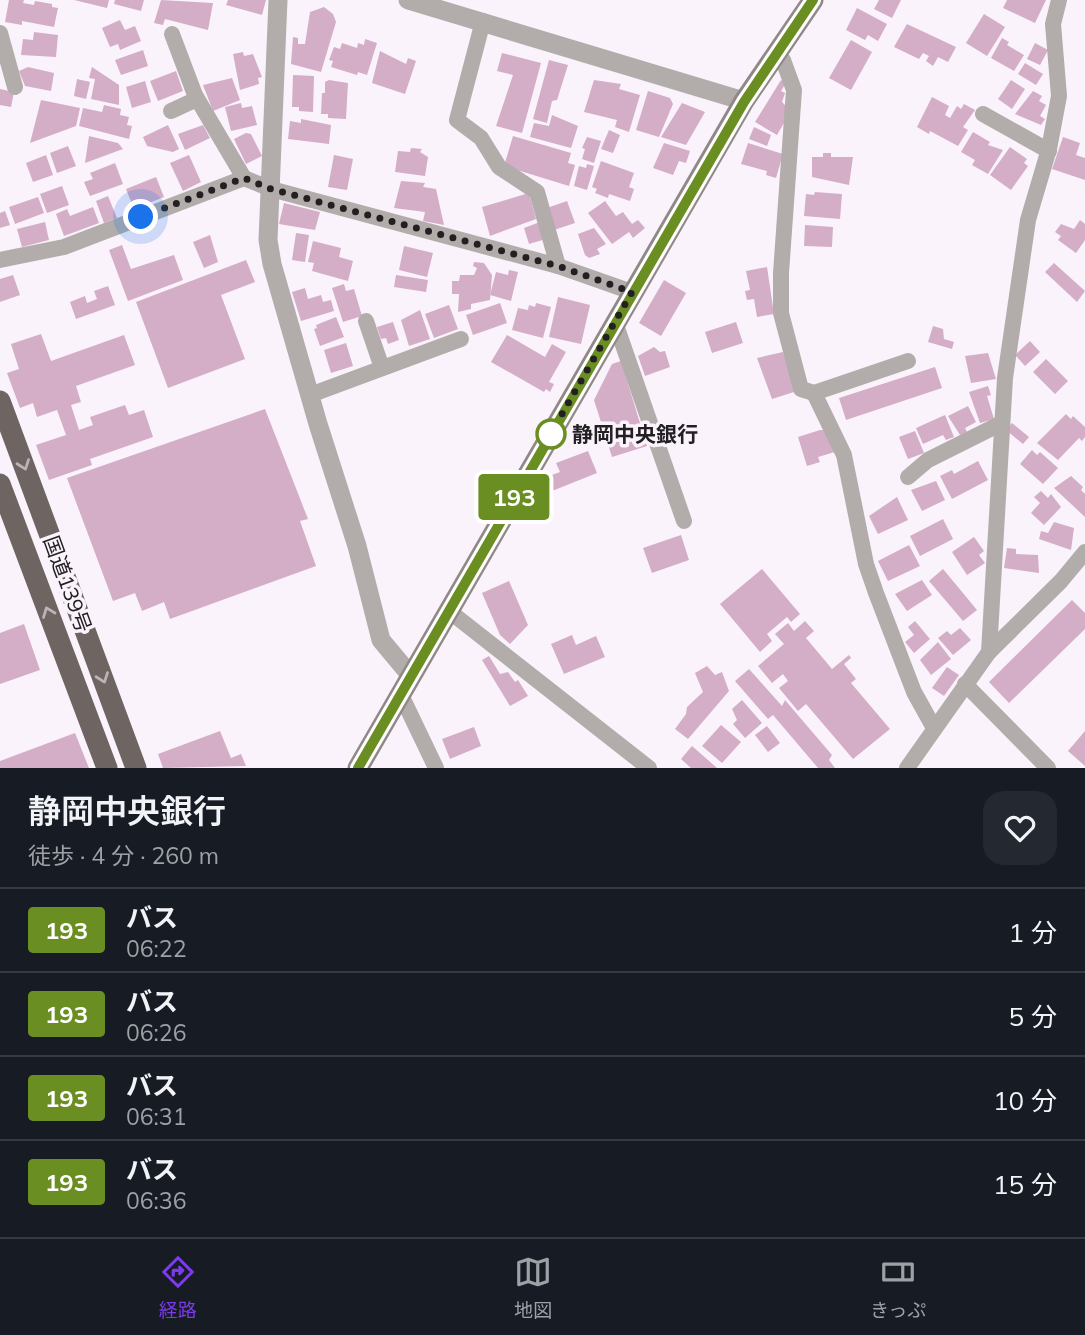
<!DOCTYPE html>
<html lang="ja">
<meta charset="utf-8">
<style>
body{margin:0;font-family:Mulish,"Noto Sans JP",sans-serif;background:#242831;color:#f1f3f6;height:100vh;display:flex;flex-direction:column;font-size:26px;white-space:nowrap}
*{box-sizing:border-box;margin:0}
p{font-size:23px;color:#9ea1a6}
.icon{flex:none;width:38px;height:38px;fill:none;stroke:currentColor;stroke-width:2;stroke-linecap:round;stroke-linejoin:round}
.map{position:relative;height:768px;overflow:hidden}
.panel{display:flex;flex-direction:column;background:#171b24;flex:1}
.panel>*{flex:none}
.badge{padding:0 14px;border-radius:5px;font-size:24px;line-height:46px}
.you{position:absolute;width:35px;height:35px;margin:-18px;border:5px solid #fff;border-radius:50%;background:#1a73e8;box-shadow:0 0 0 10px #1a73e833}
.map>.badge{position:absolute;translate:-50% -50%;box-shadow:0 0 0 4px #fff}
.round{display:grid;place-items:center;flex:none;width:74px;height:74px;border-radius:21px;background:#242831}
.headline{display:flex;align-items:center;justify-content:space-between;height:119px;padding:0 28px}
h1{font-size:33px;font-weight:600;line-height:52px}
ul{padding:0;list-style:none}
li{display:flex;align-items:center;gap:21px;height:84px;padding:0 28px;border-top:2px solid #363941}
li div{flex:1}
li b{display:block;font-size:26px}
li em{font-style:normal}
li .badge{min-width:77px;font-weight:700;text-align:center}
.dock{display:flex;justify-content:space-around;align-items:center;height:98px;border-top:2px solid #363941;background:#171b24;font-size:19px;color:#9ea1a6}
.dock a{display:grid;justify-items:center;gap:4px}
.dock .on{color:#7c3aed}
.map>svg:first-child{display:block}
</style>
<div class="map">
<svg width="1085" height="768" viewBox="0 0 1085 768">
<rect width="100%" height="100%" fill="#fbf3fc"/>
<g fill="#d4adc6">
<polygon points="9,0 24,0 23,3 34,5 35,1 52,4 52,7 58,8 54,27 22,21 22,25 5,22"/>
<polygon points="74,0 109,0 107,8"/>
<polygon points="115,0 144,0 141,11 114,4"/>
<polygon points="161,0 213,3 208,30 165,19 163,25 154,23"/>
<polygon points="228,0 266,0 262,15 226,5"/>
<polygon points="879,0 901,0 892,18 874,9"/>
<polygon points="1007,0 1046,0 1035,23 1003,8"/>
<polygon points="324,7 333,14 336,22 321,72 291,64 293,37 298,38 298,44 305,44 310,12"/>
<polygon points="857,8 887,24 878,41 868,35 865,40 846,30"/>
<polygon points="984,14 1005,27 987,56 966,43"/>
<polygon points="120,20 125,30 135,26 141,41 120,50 118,44 110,47 102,28"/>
<polygon points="907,24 956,47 948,62 938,57 933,66 926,61 929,56 923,53 919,59 894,47"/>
<polygon points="34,32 58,35 56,57 21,55 23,39 33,40"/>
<polygon points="1002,38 1009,42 1007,45 1024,55 1014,71 991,58"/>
<polygon points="365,39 377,43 367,75 358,72 357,75 331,67 333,61 329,60 334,47 340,49 342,43 357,48 358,43 364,45"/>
<polygon points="851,40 872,52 851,90 829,78"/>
<polygon points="1035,43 1048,50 1040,65 1027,59"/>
<polygon points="143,50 148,66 121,75 115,60"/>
<polygon points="380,51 406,64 408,58 416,61 405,94 372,83"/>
<polygon points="243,52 244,56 253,54 262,77 258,78 259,84 240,90 233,54"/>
<polygon points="502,53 541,63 522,133 496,126 513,75 497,71"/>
<polygon points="549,60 568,65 557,100 552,101 547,123 533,119"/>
<polygon points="1025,63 1043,74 1036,85 1018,74"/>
<polygon points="28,67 54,73 51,91 25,86 19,71"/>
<polygon points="92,67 119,85 119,105 91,99 95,79 89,78"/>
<polygon points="176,71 183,91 158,101 150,81"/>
<polygon points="293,75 314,76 313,112 299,111 299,107 292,107"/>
<polygon points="232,78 240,100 213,111 203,85"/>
<polygon points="77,79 90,82 86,99 74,96"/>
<polygon points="329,80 348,83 346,119 328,118 328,114 321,114 322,93 325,93 325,82"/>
<polygon points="594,80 621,84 619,89 640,95 629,132 615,127 617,120 584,112"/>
<polygon points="781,80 786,83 781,91 785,93 782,102 791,111 777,135 755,122"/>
<polygon points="1011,80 1025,89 1012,109 998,99"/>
<polygon points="145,81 151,102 132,108 126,87"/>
<polygon points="0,89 14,92 11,107 0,105"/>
<polygon points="648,91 670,98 673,104 659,137 636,130"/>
<polygon points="1033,91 1042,96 1039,101 1046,105 1040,116 1045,119 1041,125 1015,114"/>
<polygon points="932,97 949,106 945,115 950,118 957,106 961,109 964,104 975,110 963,127 968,130 958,146 930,131 929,134 917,127"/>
<polygon points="41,100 80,108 76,126 30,143"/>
<polygon points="241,103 242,108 252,106 257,125 231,131 225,107"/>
<polygon points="682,103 705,112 686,145 661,137"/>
<polygon points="104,105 121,109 120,115 129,117 127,125 132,126 129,139 79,126 83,108 102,112"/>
<polygon points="552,115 578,126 571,148 530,137 534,123 549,126"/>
<polygon points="301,119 331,125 329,144 288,139 290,121 301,123"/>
<polygon points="168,125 179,149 173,152 147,146 143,137"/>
<polygon points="203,125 210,138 185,150 178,134"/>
<polygon points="754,127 771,135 767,146 749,139"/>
<polygon points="609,130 620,135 613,153 601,149"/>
<polygon points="973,132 990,142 988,145 1003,150 988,174 972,165 975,160 961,152"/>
<polygon points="246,133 251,134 262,156 246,164 234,139"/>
<polygon points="89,136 118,143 123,149 85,163"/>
<polygon points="513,136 571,153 568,163 575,165 569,186 504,166"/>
<polygon points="587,137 601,141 594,163 582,159 585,149 582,148"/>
<polygon points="1063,137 1080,143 1076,155 1085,158 1085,180 1052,169"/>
<polygon points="664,143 690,151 686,163 679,161 673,175 653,168"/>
<polygon points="748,143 783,154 776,178 766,175 767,171 741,164"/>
<polygon points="68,146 76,166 57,173 50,153"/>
<polygon points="1010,147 1027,159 1024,163 1028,166 1011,190 990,175"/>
<polygon points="411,148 422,149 420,152 428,157 425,176 395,172 398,151 410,152"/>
<polygon points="823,153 831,153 831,157 853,157 849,185 812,177 812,157 823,157"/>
<polygon points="46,155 53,175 33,182 26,163"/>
<polygon points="189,155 201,182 183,191 170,163"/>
<polygon points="334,155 353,159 347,190 328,187"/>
<polygon points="601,161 634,173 629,187 634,189 630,201 609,194 608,198 595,193 597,189 592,187"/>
<polygon points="115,163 123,184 90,196 84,182 93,179 90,173"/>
<polygon points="587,164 594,166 587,190 574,186 579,166 586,168"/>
<polygon points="156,177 164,197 134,209 126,189"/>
<polygon points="401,181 425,183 423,187 436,189 444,225 423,221 425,212 394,208"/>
<polygon points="62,186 69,205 47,213 40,194"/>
<polygon points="815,192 842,194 840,219 804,216 806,194 814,195"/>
<polygon points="529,193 536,219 490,236 482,207"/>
<polygon points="108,196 117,218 104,223 96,201"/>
<polygon points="38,197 44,213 15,224 9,207"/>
<polygon points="567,201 575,223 554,230 547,208"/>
<polygon points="605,201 616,216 623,212 632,224 638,220 645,228 633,238 629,232 612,244 588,213"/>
<polygon points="284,203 320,212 315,230 279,224"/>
<polygon points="93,207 99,223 64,236 56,214 67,209 70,216"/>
<polygon points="5,211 10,225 0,228 0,213"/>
<polygon points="1080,220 1085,224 1085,240 1076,253 1058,240 1061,236 1055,232 1061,224 1074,229"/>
<polygon points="45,222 49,240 22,247 17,229"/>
<polygon points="540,222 546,239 529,244 524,228"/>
<polygon points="805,225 833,227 832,247 804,246"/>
<polygon points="594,228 606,244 597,249 600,254 589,258 585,255 578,234"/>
<polygon points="296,233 309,235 305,262 292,260"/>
<polygon points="210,235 218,262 204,268 193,242"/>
<polygon points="313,241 341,248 339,257 353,261 348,281 312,271 314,263 308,262"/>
<polygon points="122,245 131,269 174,255 183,280 128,301 109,250"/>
<polygon points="404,246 433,253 427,277 399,270"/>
<polygon points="246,260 255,282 221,295 245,359 168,388 136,302"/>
<polygon points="474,262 484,263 492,275 490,300 471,304 471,309 458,312 459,294 452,294 452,281 459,281 460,275 474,275 477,268 473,266"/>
<polygon points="1054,263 1085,291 1077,302 1045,272"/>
<polygon points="767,267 774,314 757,317 754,299 747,300 745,291 750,290 746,271"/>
<polygon points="509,270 518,272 511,301 490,295 496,272 508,275"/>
<polygon points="13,275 20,295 0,302 0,279"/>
<polygon points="396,275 428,280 426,292 394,287"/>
<polygon points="664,280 686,293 661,336 639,323"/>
<polygon points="344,284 346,291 354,289 362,316 343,322 332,288"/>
<polygon points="108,286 115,305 76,319 70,302 85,296 87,303 97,299 94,291"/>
<polygon points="305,288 308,299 321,295 323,302 331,300 334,311 301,321 292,292"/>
<polygon points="558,297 590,305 581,344 549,337"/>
<polygon points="500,303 507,323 473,335 466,315"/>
<polygon points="536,303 551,307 543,338 512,330 518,308 528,310 529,305 535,307"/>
<polygon points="449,305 458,329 434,338 425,314"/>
<polygon points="420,310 430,339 409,346 401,320"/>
<polygon points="336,317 344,337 320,346 314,329 317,328 316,325"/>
<polygon points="393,322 399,340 388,344 386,338 381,339 377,327"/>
<polygon points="736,322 743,343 712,353 705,332"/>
<polygon points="933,326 943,329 944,339 954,342 952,349 928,342"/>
<polygon points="41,334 51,361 124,335 135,365 76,386 81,402 71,405 79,430 93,425 90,417 125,405 129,415 144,410 153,437 90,459 92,465 49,480 36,445 66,435 57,410 37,417 33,403 20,408 7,373 19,369 11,344"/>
<polygon points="507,335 545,357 552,344 566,352 549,382 554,384 550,392 546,389 544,392 491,362"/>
<polygon points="1030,341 1040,352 1025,366 1015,355"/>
<polygon points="346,343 353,366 331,373 324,350"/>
<polygon points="654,347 660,352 665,351 670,367 645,376 638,356"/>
<polygon points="783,352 797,391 772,399 757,358"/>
<polygon points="988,353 996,379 971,383 965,356"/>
<polygon points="1046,359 1068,381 1055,394 1033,372"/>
<polygon points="621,361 647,446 612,457 594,400 612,364"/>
<polygon points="935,367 942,388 846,420 839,398"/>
<polygon points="988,386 991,395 987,396 994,419 980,423 969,392"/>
<polygon points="968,406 976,422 965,428 967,432 960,435 948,416"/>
<polygon points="265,409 308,519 300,521 316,566 170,619 164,602 142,611 135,593 113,601 67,478"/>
<polygon points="1066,414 1071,419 1073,416 1085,427 1085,437 1082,441 1079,438 1058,460 1037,443"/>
<polygon points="945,415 954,437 946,440 943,435 923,444 916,428"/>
<polygon points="1012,423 1029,437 1023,444 1006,430"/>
<polygon points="820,430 828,430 835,452 818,457 820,462 807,466 798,437"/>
<polygon points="915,431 924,453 908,459 899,437"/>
<polygon points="1032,450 1037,455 1040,452 1058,468 1043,484 1020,464"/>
<polygon points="588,451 597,473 547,493 541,479 560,472 556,463"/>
<polygon points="978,461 988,480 952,499 940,476 952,470 954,474"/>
<polygon points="1071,476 1083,487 1081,490 1085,494 1085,517 1054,488"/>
<polygon points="936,481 945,500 922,511 911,490"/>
<polygon points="1041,491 1048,498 1051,494 1061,507 1044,525 1031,513 1040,503 1034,497"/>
<polygon points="897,497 908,520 878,534 869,516"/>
<polygon points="943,519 953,539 920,556 910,536"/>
<polygon points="1054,522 1074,528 1071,550 1039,539 1041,531 1048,533"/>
<polygon points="681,535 689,560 652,573 643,548"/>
<polygon points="974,537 984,551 979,555 985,563 967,575 952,552"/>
<polygon points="909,545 920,566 888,581 878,561"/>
<polygon points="1007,548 1016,549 1016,554 1038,555 1039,573 1004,568"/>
<polygon points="762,569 800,614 791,622 787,617 767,634 772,641 760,652 720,604"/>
<polygon points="943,569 977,610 963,621 929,581"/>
<polygon points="922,580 932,595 907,611 895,594"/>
<polygon points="509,581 528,625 510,644 500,635 482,593"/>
<polygon points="1072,600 1085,613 1085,629 1009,703 989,682"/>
<polygon points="805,621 814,631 806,638 832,669 849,655 851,658 844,664 856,679 851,683 890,729 853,759 806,704 798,711 779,688 788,681 783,674 772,683 758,666 784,644 775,634 788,623 794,631"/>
<polygon points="915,621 930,639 914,653 905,642 914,635 908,627"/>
<polygon points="24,624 40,670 0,684 0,633"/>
<polygon points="960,628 971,640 953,655 938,638 947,631 951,635"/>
<polygon points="572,635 576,645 596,636 605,657 564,674 551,644"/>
<polygon points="938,642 951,659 931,675 920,660"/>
<polygon points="489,656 500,674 508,672 515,682 518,680 528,696 510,706 482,660"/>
<polygon points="707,666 715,675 722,672 729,691 688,739 675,729 686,714 687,707 703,692 695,673"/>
<polygon points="947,667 959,675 944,696 932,688"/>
<polygon points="749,669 782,706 785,700 832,755 829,760 835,768 818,768 773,715 768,719 735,681"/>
<polygon points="742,700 762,723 745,738 733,724 737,720 732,709"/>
<polygon points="721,725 741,742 722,763 702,746"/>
<polygon points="767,726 780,743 768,752 755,735"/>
<polygon points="474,727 481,746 450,759 442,739"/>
<polygon points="220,731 231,758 241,754 246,766 163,768 158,754"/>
<polygon points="1085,731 1085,766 1068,751"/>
<polygon points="75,733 89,768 0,768 0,761"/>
<polygon points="692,746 717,768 691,768 681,759"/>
</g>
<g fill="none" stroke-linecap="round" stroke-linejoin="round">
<g stroke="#b2adab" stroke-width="16">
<polyline points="483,21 457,120 481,138 499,167 537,192 558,266"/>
<polyline points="0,33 15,87"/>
<polyline points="172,34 195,95 244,178"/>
<polyline points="776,54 783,60 794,90 781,273 781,313 801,389 814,393 844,455 866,564 876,593 914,692 934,728"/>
<polyline points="171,111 197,99"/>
<polyline points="983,114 1049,151"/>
<polyline points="0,260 64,247 244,178 271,189 558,266 632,292"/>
<polyline points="366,321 382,368"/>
<polyline points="615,322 684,521"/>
<polyline points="814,393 908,361"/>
<polyline points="310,395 461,339"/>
<polyline points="908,477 928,460 1000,424"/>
<polyline points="449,611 649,768"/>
<polyline points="989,652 1061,581 1085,552"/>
<polyline points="965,684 1048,768"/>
<polyline points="401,695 436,768"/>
<polyline points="907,768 989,652 1005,378 1028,220 1049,149 1059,96 1053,24 1059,0"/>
</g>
<g stroke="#b2adab" stroke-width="19">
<polyline points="278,0 268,240 272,264 318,424 357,546 381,640 411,676"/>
<polyline points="408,0 744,101"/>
</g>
<polyline stroke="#918987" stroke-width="21" points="358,768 744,101 813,0"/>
<g stroke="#6e6563" stroke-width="21">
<polyline points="0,401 136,768"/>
<polyline points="0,484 107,768"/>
</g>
</g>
<defs><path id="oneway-chevron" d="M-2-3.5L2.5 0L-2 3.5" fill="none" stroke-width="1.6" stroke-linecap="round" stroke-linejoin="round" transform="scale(1.75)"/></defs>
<g stroke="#bcb3b7">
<use href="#oneway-chevron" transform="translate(24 465) rotate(70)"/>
<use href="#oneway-chevron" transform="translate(48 612) rotate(-111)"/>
<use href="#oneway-chevron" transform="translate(103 678) rotate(70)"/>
</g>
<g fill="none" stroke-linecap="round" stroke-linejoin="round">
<defs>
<polyline id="line" points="358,768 744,102 813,0"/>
</defs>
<use href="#line" stroke="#fff" stroke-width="16"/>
<use href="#line" stroke="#6b8e23" stroke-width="10"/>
<polyline stroke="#232023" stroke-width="7" stroke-dasharray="0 12.6" points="141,217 244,178 271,189 558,266 632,292 546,442 551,434"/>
</g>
<circle fill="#fff" stroke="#6b8e23" stroke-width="3.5" cx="551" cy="434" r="14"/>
<g text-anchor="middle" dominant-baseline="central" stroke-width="7" stroke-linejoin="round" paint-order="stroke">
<g font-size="21" font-weight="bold" fill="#232023" stroke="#fbf3fc" text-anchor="start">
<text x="572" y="434">静岡中央銀行</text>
</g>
<g font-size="21" fill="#232023" stroke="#fbf3fc">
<text transform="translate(68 584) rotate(70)">国道139号</text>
</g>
</g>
</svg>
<div class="you" style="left:141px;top:217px"></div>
<b class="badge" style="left:514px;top:497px;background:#6b8e23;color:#fff">193</b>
</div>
<section class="panel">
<div class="headline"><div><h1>静岡中央銀行</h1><p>徒歩 · 4 分 · 260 m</p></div><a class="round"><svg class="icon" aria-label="heart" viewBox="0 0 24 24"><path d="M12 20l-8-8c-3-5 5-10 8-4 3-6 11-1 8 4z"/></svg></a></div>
<ul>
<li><span class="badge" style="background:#6b8e23;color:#fff">193</span><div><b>バス</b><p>06:22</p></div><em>1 分</em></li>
<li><span class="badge" style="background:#6b8e23;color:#fff">193</span><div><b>バス</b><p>06:26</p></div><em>5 分</em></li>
<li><span class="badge" style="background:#6b8e23;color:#fff">193</span><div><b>バス</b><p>06:31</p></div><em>10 分</em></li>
<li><span class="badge" style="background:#6b8e23;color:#fff">193</span><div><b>バス</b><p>06:36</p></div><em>15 分</em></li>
</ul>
</section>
<nav class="dock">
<a class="on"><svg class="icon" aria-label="directions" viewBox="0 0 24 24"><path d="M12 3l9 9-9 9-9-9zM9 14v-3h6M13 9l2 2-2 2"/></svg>経路</a>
<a><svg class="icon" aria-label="map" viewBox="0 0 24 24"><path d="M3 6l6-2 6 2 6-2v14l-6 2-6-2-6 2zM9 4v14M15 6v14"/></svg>地図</a>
<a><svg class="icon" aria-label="tickets" viewBox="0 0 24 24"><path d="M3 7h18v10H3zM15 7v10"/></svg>きっぷ</a>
</nav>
